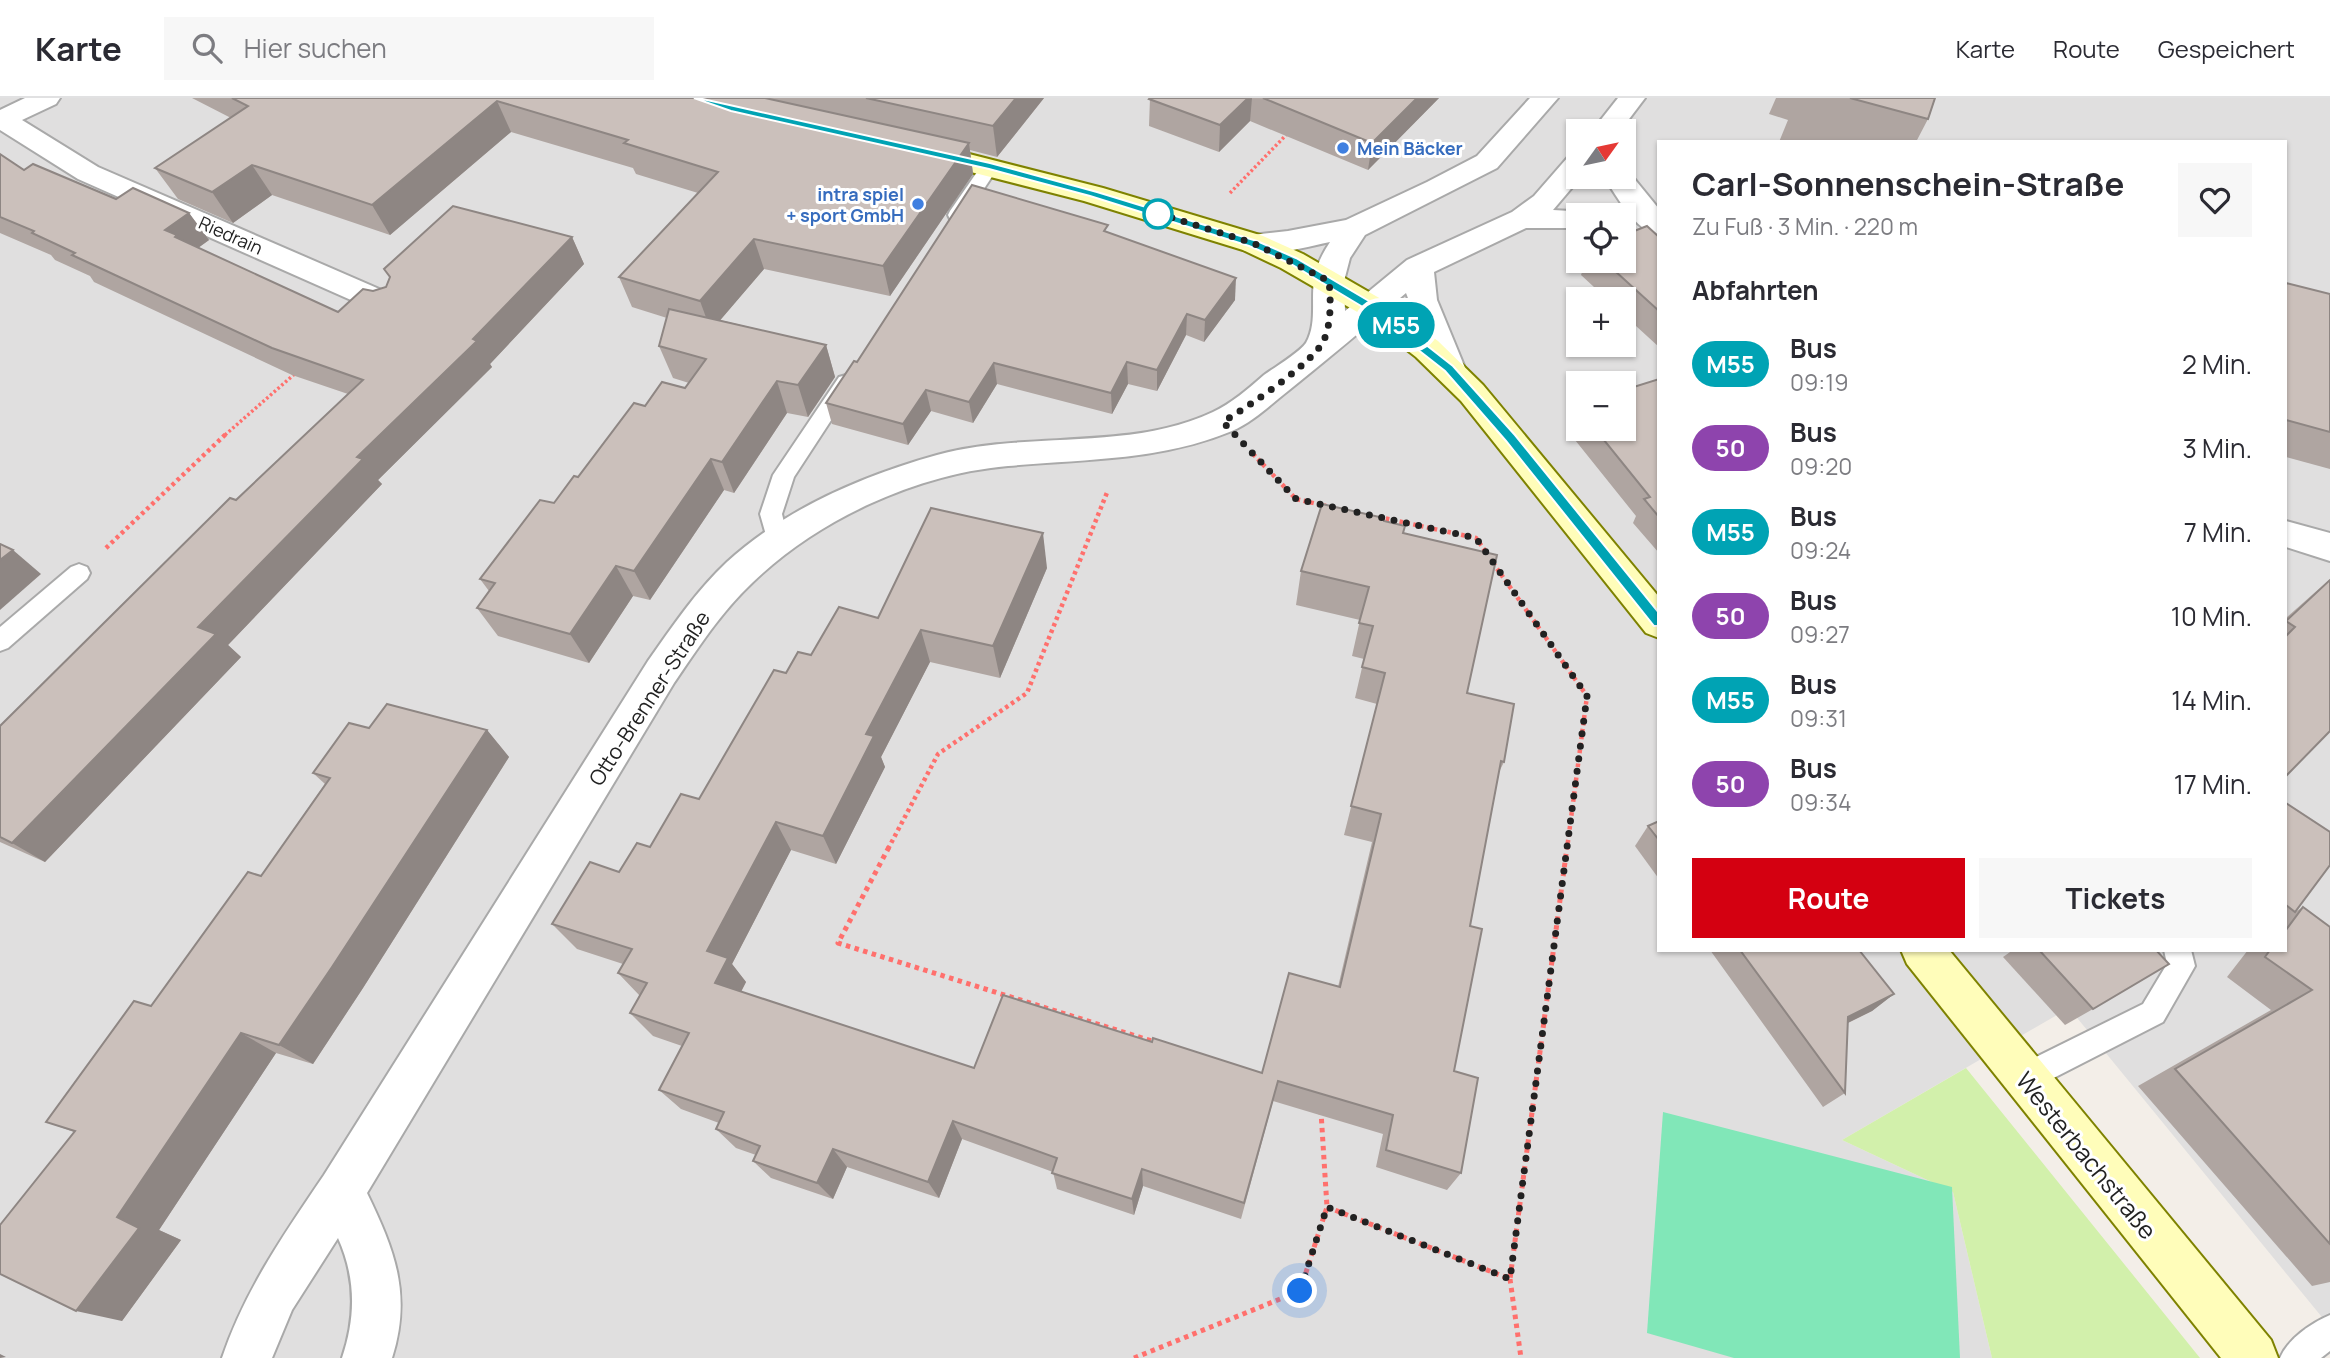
<!DOCTYPE html>
<html lang="de">
<meta charset="utf-8">
<style>
body{margin:0;font-family:Manrope,sans-serif;background:#f7f7f7;color:#2b2b33;height:100vh;display:flex;flex-direction:column;font-size:26px;white-space:nowrap}
*{box-sizing:border-box;margin:0}
p{font-size:23px;color:#7c7c81}
.icon{flex:none;width:38px;height:38px;fill:none;stroke:currentColor;stroke-width:2;stroke-linecap:round;stroke-linejoin:round}
.map{position:relative;flex:1;overflow:hidden}
.panel{position:absolute;left:1657px;top:42px;width:630px;height:812px;display:flex;flex-direction:column;background:#fff;border-radius:0px;box-shadow:0 2px 5px #0004}
.panel>*{flex:none}
.badge{padding:0 14px;border-radius:23px;font-size:24px;line-height:46px}
.needle{width:46px;rotate:57deg}
.buttons{position:absolute;left:1566px;top:21px;display:grid;gap:14px}
.buttons a{display:grid;place-items:center;width:70px;height:70px;border-radius:0px;background:#fff;box-shadow:0 2px 5px #0004;font-size:35px}
.you{position:absolute;width:35px;height:35px;margin:-18px;border:5px solid #fff;border-radius:50%;background:#1a73e8;box-shadow:0 0 0 10px #1a73e833}
.map>.badge{position:absolute;translate:-50% -50%;box-shadow:0 0 0 4px #fff}
h2{padding:0 35px;font-size:26px;line-height:63px}
.round{display:grid;place-items:center;flex:none;width:74px;height:74px;border-radius:0px;background:#f7f7f7}
.overview{display:flex;align-items:center;justify-content:space-between;height:119px;padding:0 35px}
h1{font-size:33px;font-weight:700;line-height:52px}
.action{display:flex;gap:14px;margin-top:auto;padding:14px 35px}
.action a{flex:1;height:80px;border-radius:0px;background:#d40011;color:#fff;font-size:28px;font-weight:700;line-height:80px;text-align:center}
.action a+a{background:#f7f7f7;color:#2b2b33}
ul{padding:0;list-style:none}
li{display:flex;align-items:center;gap:21px;height:84px;padding:0 35px}
li div{flex:1}
li b{display:block;font-size:26px}
li em{font-style:normal}
li .badge{min-width:77px;font-weight:700;text-align:center}
header{display:flex;align-items:center;gap:42px;box-sizing:border-box;height:98px;padding:0 35px;background:#fff;border-bottom:2px solid #e1e1e2}
header strong{font-size:33px}
nav{display:flex;gap:38px;margin-inline-start:auto;font-size:24px}
.search{width:490px;height:63px;background:#f7f7f7;display:flex;align-items:center;gap:18px;box-sizing:border-box;padding:0 24px;border-radius:0px;color:#7c7c81;font-size:26px}
.map>svg:first-child{display:block}
</style>
<header>
<strong>Karte</strong>
<div class="search"><svg class="icon" aria-label="search" viewBox="0 0 24 24"><circle cx="10" cy="10" r="6"/><path d="M15 15l6 6"/></svg>Hier suchen</div>
<nav><a>Karte</a><a>Route</a><a>Gespeichert</a></nav>
</header>
<div class="map">
<svg width="2330" height="1260" viewBox="0 0 2330 1260">
<rect width="100%" height="100%" fill="#f3eee8"/>
<path fill="#e0dfdf" fill-rule="evenodd" d="M0,0H2330V1229L2069,910L1842,1042L1953,1094L1992,1260H0ZM1578,33H1624V79H1578ZM1659,44H2286V852H1659ZM1578,117H1624V163H1578ZM1578,201H1624V247H1578ZM1578,285H1624V331H1578Z"/>
<polygon fill="#d2f0ab" points="1966,970 2200,1260 1992,1260 1953,1094 1842,1042"/>
<polygon fill="#81e7b8" points="1663,1014 1952,1089 1960,1260 1734,1260 1647,1235"/>
<g fill="none" stroke-linecap="round" stroke-linejoin="round">
<defs>
<g id="service">
<polygon points="990,62 999,68 964,121 950,121 948,117 950,113 984,64"/>
<polygon points="846,277 853,279 856,284 794,379 782,416 789,445 786,451 778,454 770,451 760,416 773,377 839,279"/>
<polygon points="79,466 87,469 90,475 87,481 8,550 0,553 0,529 71,469"/>
<polygon points="2164,852 2191,852 2195,868 2163,924 2034,990 2024,994 2014,990 2010,980 2014,970 2143,906 2167,866"/>
<path d="M2330,1217V1253L2321,1260H2280C2288,1241 2311,1225 2330,1217Z"/>
</g>
<g id="minor">
<polygon points="25,0 60,0 56,6 22,22 98,69 400,200 404,207 400,214 389,217 378,214 78,81 0,32 0,12"/>
<path d="M1530,0H1558L1497,70L1365,137L1350,160L1344,183L1345,213L1407,162L1512,114L1534,98L1568,59L1578,56V79H1581L1553,112L1588,114L1590,117H1578V130H1526L1434,174L1437,202L1465,270L1460,278L1449,281L1438,278L1406,195C1367,228 1328,261 1288,293C1270,307 1253,324 1232,333C1160,363 1084,361 1008,368C917,376 818,421 752,485C721,514 698,550 674,585L367,1095C395,1153 412,1197 392,1260H342C356,1219 356,1180 338,1140L292,1212L272,1260H222C245,1192 284,1136 324,1077L648,563C672,529 696,493 727,464C785,411 862,378 937,357C1026,332 1128,354 1213,314C1232,305 1248,291 1264,277C1275,269 1299,255 1306,245C1317,226 1311,203 1314,183C1316,168 1322,156 1330,144C1302,150 1271,159 1243,152L1238,145L1243,138L1288,133L1346,122L1427,84L1477,58Z"/>
<polygon points="1618,0 1645,0 1620,33 1592,33"/>
<path d="M1624,72L1628,73L1659,111V138C1635,132 1617,99 1604,79H1624Z"/>
<polygon points="2286,423 2330,435 2330,463 2286,449"/>
</g>
<g id="secondary">
<polygon points="922,44 1103,90 1263,138 1303,156 1381,201 1438,243 1483,287 1659,499 1659,540 1646,535 1461,303 1416,259 1359,215 1281,170 1243,152 1084,103 912,59 908,53 912,47"/>
<polygon points="1901,852 1949,852 2271,1242 2278,1260 2221,1260 1907,866"/>
</g>
</defs>
<use href="#service" stroke="#a9a9a9" stroke-width="4"/>
<use href="#minor" stroke="#a9a9a9" stroke-width="4"/>
<use href="#secondary" stroke="#7e8200" stroke-width="4"/>
<g stroke="#ff706d" stroke-width="3.5" stroke-dasharray="2.5 2.5" stroke-linecap="butt">
<polyline points="1230,95 1290,33"/>
<polyline points="225,337 298,273"/>
</g>
<g stroke="#ff706d" stroke-width="4.5" stroke-dasharray="3.5 3.5" stroke-linecap="butt">
<polyline points="1253,356 1296,401 1326,408"/>
<polyline points="1379,419 1476,440 1488,457"/>
<polyline points="106,450 227,335"/>
<polyline points="1493,465 1587,598 1567,751"/>
<polyline points="888,751 938,656 1027,595 1108,392"/>
</g>
<g stroke="#ff706d" stroke-width="5" stroke-dasharray="4.5 4.5" stroke-linecap="butt">
<polyline points="889,749 838,845 1155,944"/>
<polyline points="1327,1109 1510,1181 1567,749"/>
<polyline points="1510,1181 1521,1260"/>
<polyline points="1134,1260 1300,1193 1327,1109 1321,1014"/>
</g>
<use href="#service" fill="#fff" fill-rule="evenodd"/>
<use href="#minor" fill="#fff" fill-rule="evenodd"/>
<use href="#secondary" fill="#fffdba" fill-rule="evenodd"/>
</g>
<g fill="#afa5a1">
<polygon points="192,0 1044,0 997,59 970,52 973,76 890,198 764,171 720,222 826,247 835,279 808,319 787,315 734,395 724,392 650,502 633,498 589,565 498,538 477,510 489,493 480,481 554,405 645,308 685,290 689,285 673,280 659,248 667,220 632,209 619,179 698,95 636,76 633,70 511,34 390,137 272,97 233,125 178,101 155,70 231,20"/>
<polygon points="1150,0 1439,0 1368,72 1250,23 1219,54 1149,28"/>
<polygon points="1776,0 1935,0 1928,21 1916,44 1779,44 1788,22 1769,16"/>
<polygon points="0,56 24,72 116,101 189,115 209,142 198,150 338,214 373,193 572,139 584,166 490,266 492,269 378,382 382,386 228,547 241,559 45,764 0,744 0,628 236,402 348,296 292,277 94,184 90,178 55,162 51,157 0,135"/>
<polygon points="1108,135 1235,202 1204,244 1186,237 1157,293 1128,286 1112,316 997,286 973,325 931,313 908,347 832,326 826,305 857,264"/>
<polygon points="1659,139 1659,249 1624,217 1624,201 1607,201 1581,177 1586,163 1624,163"/>
<polygon points="2286,185 2330,196 2330,371 2286,359"/>
<polygon points="1659,281 1659,455 1633,425 1636,418 1567,332 1576,307 1578,307 1578,331 1624,331"/>
<polygon points="1384,423 1403,435 1467,595 1504,664 1498,676 1470,828 1454,973 1461,1075 1447,1092 1376,1069 1383,1036 1273,1003 1241,1121 1143,1088 1134,1117 1057,1091 1053,1074 962,1041 939,1100 847,1069 833,1101 771,1080 753,1063 756,1057 736,1050 716,1031 719,1025 681,1011 659,992 682,948 653,938 630,915 640,898 618,875 623,866 577,851 552,826 650,749 699,701 786,575 811,557 878,520 1047,470 1000,580 930,564 881,659 885,669 836,766 791,752 732,866 746,884 741,894 974,970 1152,944 1262,975 1338,889 1372,744 1344,737 1377,606 1355,600 1364,561 1352,558 1360,522 1296,507 1301,473"/>
<polygon points="2330,481 2330,633 2286,678 2286,520"/>
<polygon points="369,630 487,632 509,659 363,890 313,966 276,955 159,1132 181,1142 122,1223 74,1034 46,1024 151,908 261,778 325,686 313,675"/>
<polygon points="2286,705 2295,814 2303,809 2330,829 2330,1184 2312,1188 2138,988 2271,912 2227,879 2248,852 2286,852"/>
<polygon points="1659,723 1659,781 1635,748 1648,728"/>
<polygon points="1710,852 1859,852 1894,896 1872,913 1848,925 1845,995 1823,1009"/>
<polygon points="2013,852 2156,852 2093,911 2065,927 2003,859"/>
</g>
<g fill="#8e8683">
<polygon points="1016,0 1044,0 997,59 993,28"/>
<polygon points="1248,0 1252,0 1250,23 1219,54 1220,27"/>
<polygon points="1417,0 1439,0 1368,72 1372,45"/>
<polygon points="497,3 511,34 390,137 372,107"/>
<polygon points="969,45 973,76 890,198 883,168"/>
<polygon points="252,67 272,97 233,125 212,94"/>
<polygon points="189,115 209,142 191,155 165,132"/>
<polygon points="572,139 584,166 490,266 492,269 378,382 382,386 228,547 241,559 45,764 12,745 198,529 357,359 473,241"/>
<polygon points="754,141 764,171 711,233 700,203"/>
<polygon points="1236,180 1235,202 1204,244 1205,222"/>
<polygon points="1187,216 1186,237 1157,293 1157,272"/>
<polygon points="826,247 835,279 808,319 798,287"/>
<polygon points="1127,264 1128,286 1112,316 1111,295"/>
<polygon points="994,265 997,286 973,325 969,304"/>
<polygon points="777,283 787,315 734,395 722,364"/>
<polygon points="926,292 931,313 908,347 903,326"/>
<polygon points="711,361 724,392 650,502 634,473"/>
<polygon points="1043,435 1047,470 1000,580 993,548"/>
<polygon points="13,452 41,476 0,512 0,462"/>
<polygon points="616,468 633,498 589,565 570,536"/>
<polygon points="921,532 930,564 881,659 885,669 836,766 823,738 866,636"/>
<polygon points="487,632 509,659 363,890 313,966 279,947"/>
<polygon points="776,724 791,752 732,866 746,884 733,909 715,885 707,853"/>
<polygon points="1894,896 1872,913 1827,935 1848,919"/>
<polygon points="241,935 276,955 159,1132 181,1142 122,1223 76,1213 117,1119"/>
<polygon points="953,1023 962,1041 939,1100 928,1084"/>
<polygon points="833,1051 847,1069 833,1101 817,1085"/>
<polygon points="1142,1071 1143,1088 1134,1117 1132,1101"/>
<polygon points="0,1256 6,1259 0,1260"/>
</g>
<g fill="#cbc0bb" stroke="#8e8683" stroke-width="2">
<polygon points="232,0 765,0 969,45 883,168 754,141 700,203 619,179 718,74 624,45 628,42 497,3 372,107 252,67 212,94 155,70 248,8"/>
<polygon points="866,0 1016,0 993,28"/>
<polygon points="1150,0 1248,0 1220,27 1149,1"/>
<polygon points="1263,0 1417,0 1372,45"/>
<polygon points="1850,0 1935,0 1928,21"/>
<polygon points="0,56 24,72 33,66 116,101 133,90 189,115 165,132 177,137 175,139 338,214 363,191 373,193 386,189 390,179 384,171 453,108 572,139 473,241 477,243 357,359 363,361 198,529 216,536 12,745 0,739 0,628 230,400 236,402 363,282 272,250 72,157 75,155 32,135 34,133 0,119"/>
<polygon points="972,87 1108,127 1104,133 1236,180 1205,222 1187,216 1157,272 1127,264 1111,295 994,265 969,304 926,292 903,326 826,305 854,263 857,264"/>
<polygon points="1647,128 1659,139 1659,213 1604,163 1624,163 1624,137"/>
<polygon points="2286,185 2330,196 2330,334 2286,322"/>
<polygon points="669,211 826,247 798,287 777,283 722,364 711,361 634,473 616,468 570,536 477,510 495,485 480,481 540,402 554,405 574,378 578,379 634,305 645,308 662,284 685,290 706,261 659,248"/>
<polygon points="1659,281 1659,419 1644,401 1650,399 1595,331 1624,331 1624,292"/>
<polygon points="1322,406 1384,420 1384,423 1405,428 1403,435 1497,457 1467,595 1514,606 1504,664 1501,663 1470,828 1482,831 1454,973 1478,980 1461,1075 1386,1052 1393,1017 1278,983 1244,1105 1142,1071 1132,1101 1052,1075 1057,1060 953,1023 928,1084 833,1051 817,1085 753,1063 760,1048 716,1031 724,1014 659,992 689,935 630,915 647,885 618,875 632,851 552,826 590,764 619,774 637,745 650,749 681,696 699,701 774,572 786,575 798,554 811,557 839,509 878,520 931,410 1043,435 993,548 921,532 866,636 874,638 823,738 776,724 707,853 728,860 715,885 974,970 1003,897 1152,944 1153,940 1262,975 1289,875 1340,889 1381,716 1351,708 1385,575 1362,569 1373,528 1359,525 1369,489 1301,473"/>
<polygon points="0,446 13,452 0,462"/>
<polygon points="2330,482 2330,633 2286,678 2286,538 2295,529 2286,523"/>
<polygon points="387,606 487,632 332,869 279,947 241,935 117,1119 139,1130 76,1213 0,1176 0,1127 75,1033 46,1024 134,903 151,908 248,774 261,778 330,680 313,675 349,625 369,630"/>
<polygon points="2286,705 2330,734 2330,767 2295,814 2286,807"/>
<polygon points="1659,723 1659,742 1648,728"/>
<polygon points="2303,809 2330,829 2330,1146 2175,971 2312,892 2265,859 2270,852 2286,852 2286,832"/>
<polygon points="1740,852 1859,852 1894,896 1848,919 1845,995"/>
<polygon points="2039,852 2156,852 2169,866 2093,911"/>
</g>
<polygon fill="#00a3b4" stroke="#fff" stroke-width="2" points="694,0 698,0 734,8 990,65 1097,94 1257,143 1296,160 1374,206 1453,268 1515,337 1664,521 1664,528 1654,528 1506,343 1445,273 1366,211 1289,165 1249,148 1090,98 989,71 731,13"/>
<g fill="none" stroke-linecap="round" stroke-linejoin="round">
<path stroke="#222" stroke-width="7" stroke-dasharray="0 12.6" d="M1158,116L1147,112L1253,145L1329,183C1331,203 1332,236 1318,251C1297,276 1251,306 1223,324L1296,401L1476,440L1587,598L1510,1181L1327,1109L1300,1193"/>
</g>
<g fill="#3f7fe0" stroke="#fff" stroke-width="2.5">
<circle cx="1343" cy="50" r="7"/>
<circle cx="918" cy="106" r="7"/>
</g>
<circle fill="#fff" stroke="#00a3b4" stroke-width="3.5" cx="1158" cy="116" r="14"/>
<g text-anchor="middle" dominant-baseline="central" stroke-width="6" stroke-linejoin="round" paint-order="stroke">
<g font-size="18" font-weight="bold" fill="#366cbe" stroke="#fff" text-anchor="start">
<text x="1357" y="50">Mein Bäcker</text>
<text x="904" y="96" text-anchor="end">intra spiel<tspan x="904" dy="21">+ sport GmbH</tspan></text>
</g>
<g font-size="18" fill="#222" stroke="#fff">
<text transform="translate(231 137) rotate(24)">Riedrain</text>
</g>
<g font-size="21" fill="#222" stroke="#fff">
<text transform="translate(649 600) rotate(-57)">Otto-Brenner-Straße</text>
</g>
<g font-size="24" fill="#222" stroke="#fff">
<text transform="translate(2087 1057) rotate(51)">Westerbachstraße</text>
</g>
</g>
</svg>
<div class="buttons">
<a><svg class="needle" viewBox="-14 -14 28 28"><path d="M0-13l5 13h-10z" fill="#e53935"/><path d="M0 13l5-13h-10z" fill="#7c7c81"/></svg></a>
<a><svg class="icon" aria-label="locate" viewBox="0 0 24 24"><circle cx="12" cy="12" r="6"/><path d="M12 2v4M12 18v4M2 12h4M18 12h4"/></svg></a>
<a>+</a>
<a>−</a>
</div>
<div class="you" style="left:1300px;top:1193px"></div>
<b class="badge" style="left:1396px;top:227px;background:#00a3b4;color:#fff">M55</b>
<section class="panel">
<div class="overview"><div><h1>Carl-Sonnenschein-Straße</h1><p>Zu Fuß · 3 Min. · 220 m</p></div><a class="round"><svg class="icon" aria-label="heart" viewBox="0 0 24 24"><path d="M12 20l-8-8c-3-5 5-10 8-4 3-6 11-1 8 4z"/></svg></a></div>
<h2>Abfahrten</h2>
<ul>
<li><span class="badge" style="background:#00a3b4;color:#fff">M55</span><div><b>Bus</b><p>09:19</p></div><em>2 Min.</em></li>
<li><span class="badge" style="background:#8e44ad;color:#fff">50</span><div><b>Bus</b><p>09:20</p></div><em>3 Min.</em></li>
<li><span class="badge" style="background:#00a3b4;color:#fff">M55</span><div><b>Bus</b><p>09:24</p></div><em>7 Min.</em></li>
<li><span class="badge" style="background:#8e44ad;color:#fff">50</span><div><b>Bus</b><p>09:27</p></div><em>10 Min.</em></li>
<li><span class="badge" style="background:#00a3b4;color:#fff">M55</span><div><b>Bus</b><p>09:31</p></div><em>14 Min.</em></li>
<li><span class="badge" style="background:#8e44ad;color:#fff">50</span><div><b>Bus</b><p>09:34</p></div><em>17 Min.</em></li>
</ul>
<div class="action"><a>Route</a><a>Tickets</a></div>
</section>
</div>
